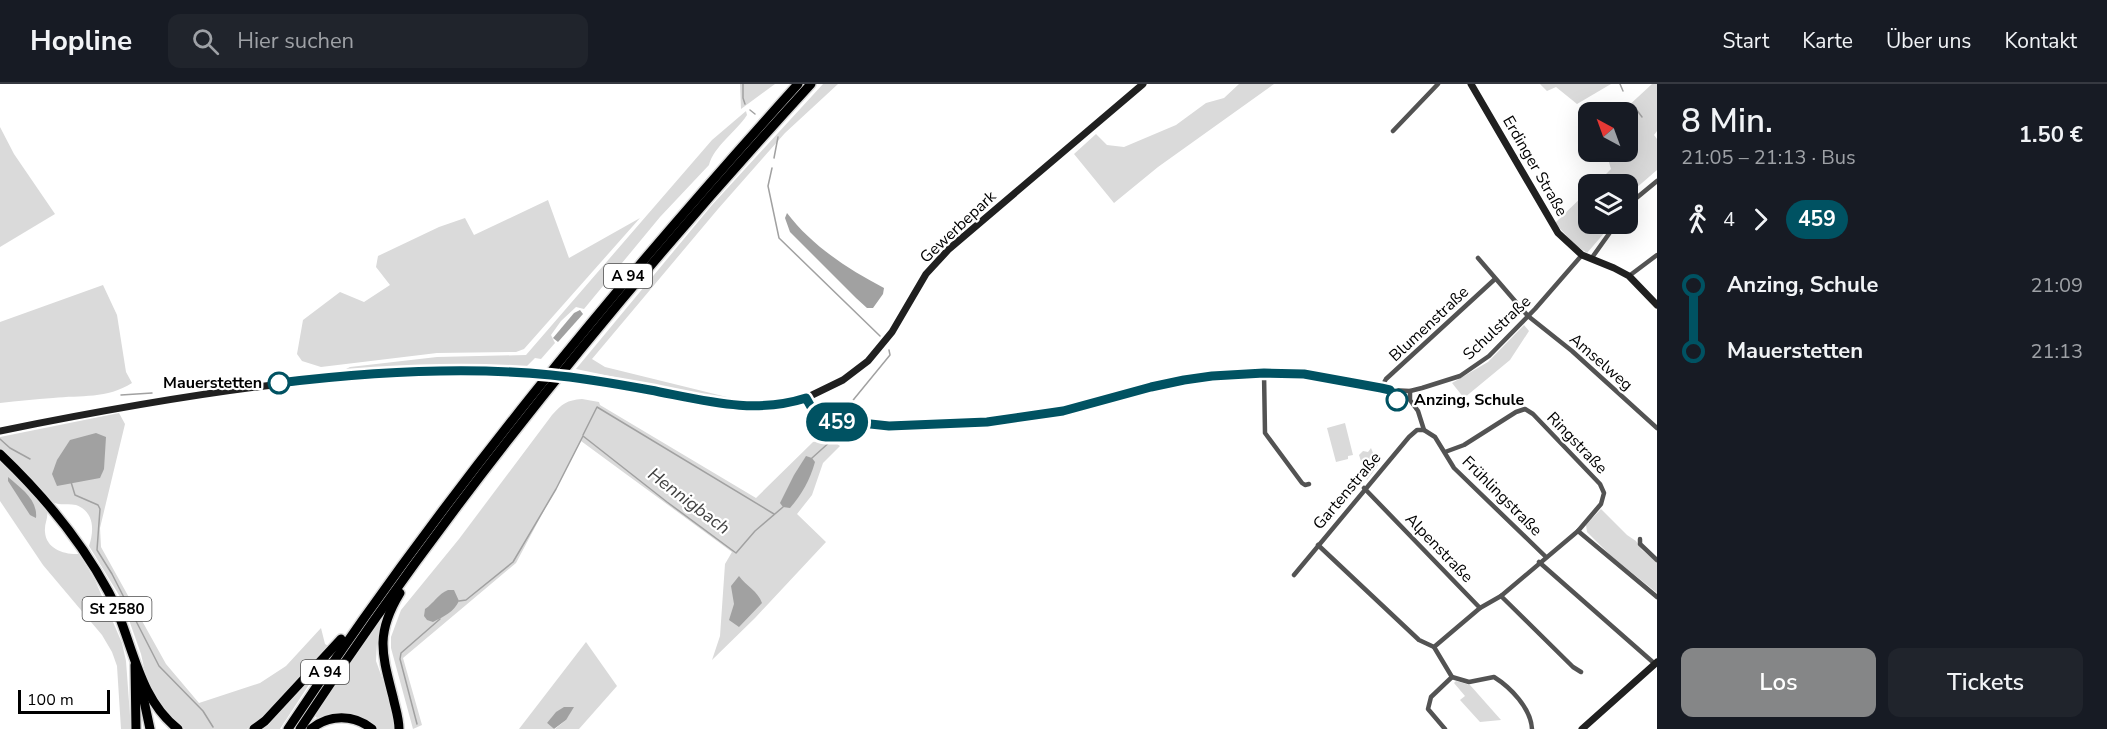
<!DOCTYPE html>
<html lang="de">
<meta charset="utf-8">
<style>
body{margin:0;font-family:"Nunito Sans",sans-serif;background:#20242c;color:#f1f3f6;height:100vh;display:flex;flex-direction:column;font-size:22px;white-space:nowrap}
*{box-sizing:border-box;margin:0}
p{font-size:20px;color:#9ea1a6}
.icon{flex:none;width:33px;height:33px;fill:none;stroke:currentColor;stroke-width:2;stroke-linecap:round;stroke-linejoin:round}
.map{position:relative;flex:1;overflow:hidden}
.sheet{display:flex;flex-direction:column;background:#171b24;width:450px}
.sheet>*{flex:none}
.badge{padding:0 12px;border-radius:20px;font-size:21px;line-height:39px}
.needle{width:39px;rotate:319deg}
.buttons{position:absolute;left:1578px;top:18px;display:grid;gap:12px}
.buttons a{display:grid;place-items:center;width:60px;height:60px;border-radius:12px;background:#171b24;box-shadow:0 6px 24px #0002;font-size:30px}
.scale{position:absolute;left:18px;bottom:15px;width:92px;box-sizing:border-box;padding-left:6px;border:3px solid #000;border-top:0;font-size:16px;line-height:21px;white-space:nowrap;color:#000;-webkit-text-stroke:4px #fff;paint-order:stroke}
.map>.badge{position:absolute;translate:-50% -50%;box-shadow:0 0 0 3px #fff}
.legs{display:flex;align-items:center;gap:9px;height:66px;padding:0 24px;font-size:20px}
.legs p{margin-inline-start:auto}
.overview{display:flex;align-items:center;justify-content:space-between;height:102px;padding:0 24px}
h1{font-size:33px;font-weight:600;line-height:45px}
.action{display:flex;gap:12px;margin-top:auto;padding:12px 24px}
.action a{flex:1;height:69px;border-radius:12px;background:#858687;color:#fff;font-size:24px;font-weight:600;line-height:69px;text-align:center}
.action a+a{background:#20242c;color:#f1f3f6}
ul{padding:0 24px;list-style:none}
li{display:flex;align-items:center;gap:21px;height:66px;font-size:22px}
li i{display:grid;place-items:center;width:9px;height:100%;margin:0 8px;background:currentColor}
li i::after{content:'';width:15px;height:15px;margin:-8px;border:4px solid;border-radius:50%;background:#171b24}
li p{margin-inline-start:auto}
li:first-child i{background:linear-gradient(#0000 50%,currentColor 0)}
li:last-child i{background:linear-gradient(currentColor 50%,#0000 0)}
header{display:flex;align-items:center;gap:36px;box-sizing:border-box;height:84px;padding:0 30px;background:#171b24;border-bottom:2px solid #363941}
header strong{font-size:28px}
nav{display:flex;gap:33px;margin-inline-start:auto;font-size:21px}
.search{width:420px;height:54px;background:#20242c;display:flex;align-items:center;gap:15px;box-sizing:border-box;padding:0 21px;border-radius:12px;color:#9ea1a6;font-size:22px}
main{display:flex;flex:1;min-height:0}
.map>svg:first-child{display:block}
</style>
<header>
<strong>Hopline</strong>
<div class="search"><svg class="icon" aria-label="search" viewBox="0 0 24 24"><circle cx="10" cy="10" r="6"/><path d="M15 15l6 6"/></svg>Hier suchen</div>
<nav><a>Start</a><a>Karte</a><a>Über uns</a><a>Kontakt</a></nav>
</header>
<main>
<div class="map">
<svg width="1657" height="645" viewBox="0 0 1657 645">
<rect width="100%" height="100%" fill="#fff"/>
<g fill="#dadada">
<polygon points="740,0 775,0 741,25"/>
<polygon points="823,0 838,0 785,49 718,125 592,275 605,283 735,315 735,318 576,285 712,121"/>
<polygon points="1239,0 1274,0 1158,83 1114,119 1074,70 1096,50 1107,61 1124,63 1176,41 1206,19 1224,14"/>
<polygon points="1540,0 1611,0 1577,20 1556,3 1547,7"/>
<polygon points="1652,0 1657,0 1657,47 1654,51 1657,55 1657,86 1628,111 1628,100 1612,100 1605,91 1611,85 1607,72 1613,68 1628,68 1628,56 1638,46 1625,25"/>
<path d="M746,27L747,31C736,48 714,62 709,81L660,133L584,225L576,223L561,237L551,251L555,259L541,275L535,274L527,282H414L349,288L344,286L350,283L437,273L526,271L712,56Z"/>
<polygon points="0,43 14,70 55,130 0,163"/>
<polygon points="1588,107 1588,140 1612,140 1587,169 1574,160 1555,139"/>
<polygon points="548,116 569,174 640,134 524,265 516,268 437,269 321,283 302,277 297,270 303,236 340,208 364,218 390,201 376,183 378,172 439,143 465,134 474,151"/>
<path d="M103,201L117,231L126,288L132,299C107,315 81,311 53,314C35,315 18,317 0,319V238Z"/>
<polygon points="1524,241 1529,247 1510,276 1464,314 1452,299 1488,278"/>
<path d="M582,315L599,318L600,321L756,414L813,358L829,354L840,362L823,379L812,411L797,430L826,458L755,534L712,576L720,552L725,480L732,468L581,357L516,479L403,574L422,641L413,645L391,564V553L401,526L459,455L552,331C562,320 567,316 582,315Z"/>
<path d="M119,329L125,340L100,444L101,463L166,580L199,619L260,599L286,582L321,544L325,560L330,563L261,635L247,645H185L175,640L162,628L147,597L141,570L122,516L89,462C94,447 95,428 76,421C68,419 61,422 52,418L0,365V353Z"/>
<polygon points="1345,339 1353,371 1348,372 1348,375 1336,378 1327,344"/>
<polygon points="1371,364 1378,381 1367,396 1359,371 1363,367 1368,368"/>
<path d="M0,377L46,423C50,433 44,438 45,448C46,465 65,471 79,470L95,496L122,559L126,577L131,645H121L117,582L112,568L102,551L43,481L0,417Z"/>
<polygon points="1601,425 1627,451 1636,457 1642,466 1657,478 1657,509 1611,472 1587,448 1586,441"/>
<path d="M383,531L377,559L376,577L389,613L395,645H377C362,632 336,626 317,634L314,631Z"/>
<polygon points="586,558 617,602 579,645 555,645 566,636 547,639 554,645 519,645"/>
<polygon points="314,593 280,645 259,645 309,595"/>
<polygon points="1456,597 1470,601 1501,636 1480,638 1460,616 1465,612 1454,599"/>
</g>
<g fill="#a1a1a1">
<path d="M787,129C812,162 848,185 884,204L883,210L873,224H867L856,214L790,148L785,134Z"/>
<polygon points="580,226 583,230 558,258 553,254 574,229"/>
<polygon points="96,349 106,353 104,385 100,394 57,402 52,390 57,376 70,356"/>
<path d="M806,372L812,374L815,378C810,396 802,410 790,424L783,423L780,419L794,391Z"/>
<path d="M8,393C21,404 38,416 36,434L30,431L8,397Z"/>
<path d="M739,492C746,502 758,507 762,519L739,543L729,536L734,520L731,502Z"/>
<path d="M448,506H454L459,517C454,528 443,533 433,538L427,536L424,532L425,525C434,519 438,510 448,506Z"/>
<polygon points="564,623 574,623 566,636 554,645 547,639 556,628"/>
</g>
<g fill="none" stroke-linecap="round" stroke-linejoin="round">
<g stroke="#a1a1a1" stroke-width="1.5">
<polyline points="743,0 743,14 745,20"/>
<polyline points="1620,0 1623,7"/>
<polyline points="1633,21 1642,33"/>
<polyline points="750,26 755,30"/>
<polyline points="774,74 778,53"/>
<polyline points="772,84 768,102 779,154 880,252"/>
<polyline points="121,311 152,309"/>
<polyline points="843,332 854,315 890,271 889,266"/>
<polyline points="583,351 597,323 774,430"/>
<polyline points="837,352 840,344"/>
<polyline points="0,355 10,364 30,375"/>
<polyline points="812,374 832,356"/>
<polyline points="71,398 75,411 98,421 100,425 97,466 112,490 159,582 203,627 213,643"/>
<polyline points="459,517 466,516 513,478 556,405 583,352 667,418 736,469 755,447 783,423"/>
<polyline points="417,640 400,575 401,569 440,535"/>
</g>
<defs>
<g id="highway">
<path d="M0,370C43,411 80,455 108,507C132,551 136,613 178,645"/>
<polyline points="135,581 136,645"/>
<polyline points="140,598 150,645"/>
<polyline points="254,645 265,637 341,555"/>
<path d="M288,645C440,415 613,205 798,0"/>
<path d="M300,645C451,415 626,202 811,0"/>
<path d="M311,645C329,630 354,630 372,645"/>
<path d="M399,645C399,634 395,623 393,613C382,570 375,550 400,509"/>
</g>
</defs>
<use href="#highway" stroke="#dbdbdb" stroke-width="12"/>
<g stroke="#535353" stroke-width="4.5">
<polyline points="1393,47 1438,0"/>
<polyline points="1628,126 1634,116 1657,97"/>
<polyline points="1478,174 1528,232 1572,267 1657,344"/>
<polyline points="1591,175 1616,140"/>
<polyline points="1629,192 1657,171"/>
<polyline points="1264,289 1265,349 1302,399 1305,401 1309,400"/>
<polyline points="1381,304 1386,295 1495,195"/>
<polyline points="1410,307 1410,316 1418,327 1424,346 1435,353 1454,384 1546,473"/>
<polyline points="806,314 815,330 823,335 889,342 987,338 1063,327 1151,303 1184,296 1212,292 1264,289 1304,290 1390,306 1410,307 1422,304 1460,292 1489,272 1535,225 1582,171"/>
<polyline points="1364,404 1480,524"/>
<polyline points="1578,447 1657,513"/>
<polyline points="1640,455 1640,460 1657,476"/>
<polyline points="1318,461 1419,556 1434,563 1480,524 1501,512 1578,447 1601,420 1604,409 1600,400 1533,330 1525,325 1516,328 1464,361 1445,368"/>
<polyline points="1539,478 1655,580"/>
<polyline points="1294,491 1409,353 1417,346 1424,346"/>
<polyline points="1501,512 1573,583 1581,588"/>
<path d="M1434,563L1452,593L1469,598L1494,593C1510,603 1531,624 1532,645"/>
<polyline points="1445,645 1428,625 1431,613 1452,593"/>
</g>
<g stroke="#202020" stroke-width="7">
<polyline points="1471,0 1558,149 1582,171 1614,184 1629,192 1657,221"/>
<polyline points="585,295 739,322 776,321 806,314 843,296 868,277 892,248 926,190 949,165 1143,0"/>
<path d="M0,347C173,312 347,283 524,288"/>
<polyline points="1582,645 1657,578"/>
</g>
<use href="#highway" stroke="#000" stroke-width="9"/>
<polyline stroke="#202020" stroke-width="7" points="524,288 585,295"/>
</g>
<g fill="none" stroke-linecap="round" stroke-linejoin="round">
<defs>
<path id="line-1" d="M279,299C369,288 461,282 551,291C584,294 617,300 650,306C703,316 753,331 806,314L815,330L824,335L889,342L987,338L1063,327L1151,303L1184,296L1212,292L1264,289L1304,290L1381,304L1390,306L1397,316"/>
</defs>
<use href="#line-1" stroke="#fff" stroke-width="14"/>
<use href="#line-1" stroke="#005262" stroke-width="9"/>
</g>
<g fill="#fff" stroke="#005262" stroke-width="3">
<circle cx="279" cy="299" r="10"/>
<circle cx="1397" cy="316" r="10"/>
</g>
<g text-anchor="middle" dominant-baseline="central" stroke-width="4.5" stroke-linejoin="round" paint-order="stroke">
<g fill="#fff" stroke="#4c4c4c" stroke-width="1.5">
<rect x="604" y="180" width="48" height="24" rx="4.5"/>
<rect x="82.5" y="513" width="69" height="24" rx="4.5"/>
<rect x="301" y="576" width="48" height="24" rx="4.5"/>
</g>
<g font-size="15" font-weight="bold" fill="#000">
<text x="628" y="192">A 94</text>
<text x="117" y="525">St 2580</text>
<text x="325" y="588">A 94</text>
</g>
<g font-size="16" fill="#000" stroke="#fff">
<text transform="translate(1535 82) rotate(60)">Erdinger Straße</text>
<text transform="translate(958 143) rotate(-43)">Gewerbepark</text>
<text transform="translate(1429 240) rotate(-43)">Blumenstraße</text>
<text transform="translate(1497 244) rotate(-43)">Schulstraße</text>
<text transform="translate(1601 278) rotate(41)">Amselweg</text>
<text transform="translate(1577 359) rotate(46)">Ringstraße</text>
<text transform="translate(1347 407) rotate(-50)">Gartenstraße</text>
<text transform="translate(1502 412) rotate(45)">Frühlingstraße</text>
<text transform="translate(1439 464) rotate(46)">Alpenstraße</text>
</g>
<g font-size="16" font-weight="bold" fill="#000" stroke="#fff" text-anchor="end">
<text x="262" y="299">Mauerstetten</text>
<text x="1414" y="316" text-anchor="start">Anzing, Schule</text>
</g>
<g font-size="18" font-style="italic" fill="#424242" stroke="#fff">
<text transform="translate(689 417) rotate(37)">Hennigbach</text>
</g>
</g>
</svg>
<div class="buttons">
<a><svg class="needle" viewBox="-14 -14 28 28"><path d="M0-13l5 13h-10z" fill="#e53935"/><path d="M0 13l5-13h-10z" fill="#9ea1a6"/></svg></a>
<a><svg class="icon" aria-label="layers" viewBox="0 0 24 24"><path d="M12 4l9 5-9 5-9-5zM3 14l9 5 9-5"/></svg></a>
</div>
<div class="scale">100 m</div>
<b class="badge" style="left:837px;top:338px;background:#005262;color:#fff">459</b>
</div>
<section class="sheet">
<div class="overview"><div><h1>8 Min.</h1><p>21:05 – 21:13 · Bus</p></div><b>1.50 €</b></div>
<div class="legs"><svg class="icon" aria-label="walk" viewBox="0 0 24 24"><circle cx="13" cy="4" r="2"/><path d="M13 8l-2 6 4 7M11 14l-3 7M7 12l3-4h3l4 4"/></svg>4<svg class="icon" aria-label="forward" viewBox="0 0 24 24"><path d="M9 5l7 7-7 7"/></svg><b class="badge" style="background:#005262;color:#fff">459</b></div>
<ul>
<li><i style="color:#005262"></i><b>Anzing, Schule</b><p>21:09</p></li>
<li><i style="color:#005262"></i><b>Mauerstetten</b><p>21:13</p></li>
</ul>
<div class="action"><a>Los</a><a>Tickets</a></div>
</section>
</main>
